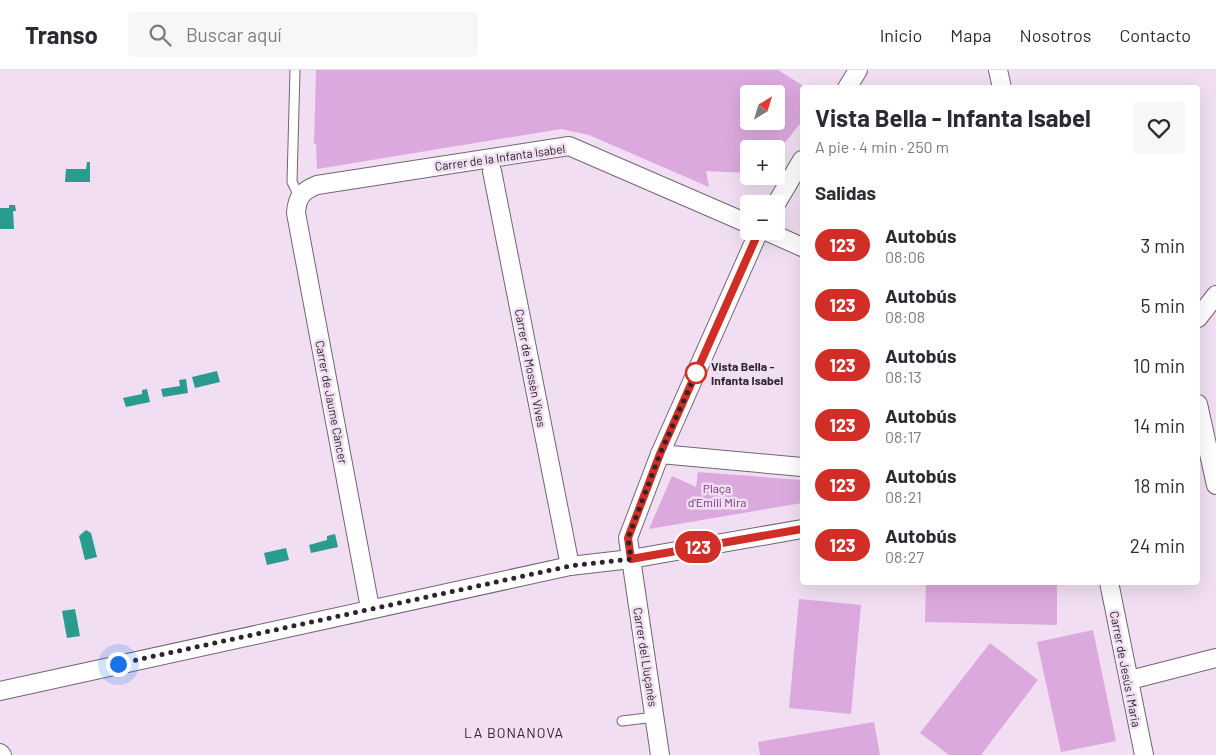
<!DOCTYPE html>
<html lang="es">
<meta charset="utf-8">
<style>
body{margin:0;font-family:Barlow,sans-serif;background:#f7f7f7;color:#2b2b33;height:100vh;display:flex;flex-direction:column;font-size:19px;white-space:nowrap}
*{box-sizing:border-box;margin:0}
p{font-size:16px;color:#7c7c81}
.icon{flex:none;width:28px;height:28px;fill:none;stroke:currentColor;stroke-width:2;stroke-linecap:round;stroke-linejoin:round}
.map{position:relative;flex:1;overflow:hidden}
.drawer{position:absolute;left:800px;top:15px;width:400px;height:500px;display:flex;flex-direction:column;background:#fff;border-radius:5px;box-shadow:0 5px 20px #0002}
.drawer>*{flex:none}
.badge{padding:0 10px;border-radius:16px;font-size:18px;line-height:32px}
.needle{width:32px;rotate:38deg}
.controls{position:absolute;left:740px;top:15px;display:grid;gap:10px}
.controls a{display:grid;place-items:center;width:45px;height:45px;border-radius:5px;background:#fff;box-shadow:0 5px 20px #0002;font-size:25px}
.you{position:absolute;width:25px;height:25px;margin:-12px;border:4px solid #fff;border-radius:50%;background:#1a73e8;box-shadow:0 0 0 8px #1a73e833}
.map>.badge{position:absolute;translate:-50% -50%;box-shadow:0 0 0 2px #fff}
h2{padding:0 15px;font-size:19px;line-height:45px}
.round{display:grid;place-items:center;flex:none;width:52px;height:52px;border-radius:5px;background:#f7f7f7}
.overview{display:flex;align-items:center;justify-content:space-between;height:85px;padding:0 15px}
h1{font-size:24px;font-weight:700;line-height:38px}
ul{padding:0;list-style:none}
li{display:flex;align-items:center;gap:15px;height:60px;padding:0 15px}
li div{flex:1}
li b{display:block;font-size:19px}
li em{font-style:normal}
li .badge{min-width:55px;font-weight:700;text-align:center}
header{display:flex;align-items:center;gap:30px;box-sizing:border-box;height:70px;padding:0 25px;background:#fff;border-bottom:1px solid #e1e1e2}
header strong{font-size:24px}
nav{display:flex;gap:28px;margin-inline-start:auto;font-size:18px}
.search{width:350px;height:45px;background:#f7f7f7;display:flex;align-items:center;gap:12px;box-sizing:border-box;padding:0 18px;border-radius:5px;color:#7c7c81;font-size:19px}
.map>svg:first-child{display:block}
</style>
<header>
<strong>Transo</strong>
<div class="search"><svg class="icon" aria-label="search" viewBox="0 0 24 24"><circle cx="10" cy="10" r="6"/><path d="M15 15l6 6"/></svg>Buscar aquí</div>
<nav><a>Inicio</a><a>Mapa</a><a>Nosotros</a><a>Contacto</a></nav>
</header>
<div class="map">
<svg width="1216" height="685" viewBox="0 0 1216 685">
<rect width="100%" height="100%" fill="#f1def2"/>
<g fill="#dca9de" fill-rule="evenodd">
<path d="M316,0H778L805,17L802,18V51L776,84V79H749V103L706,101L709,117L589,65L561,59L317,99L316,74H314ZM749,24H776V51H749Z"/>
<polygon points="698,402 802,410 802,433 649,459 672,406 696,417"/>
<polygon points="926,513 1057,513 1057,555 925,552"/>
<polygon points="799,529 861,535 851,644 789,638"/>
<polygon points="1093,560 1116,671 1061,682 1037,572"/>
<polygon points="990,573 1038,610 981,685 949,685 920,663"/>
<polygon points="874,652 880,685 760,685 758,672"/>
</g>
<g fill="#299b8f">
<polygon points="87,92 90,92 90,112 65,112 66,99 86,99"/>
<polygon points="9,135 15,135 16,141 13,141 14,159 0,159 0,138 9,138"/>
<polygon points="217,301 220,312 195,318 192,307"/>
<polygon points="186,309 188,323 163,327 161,319 180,316 179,310"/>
<polygon points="147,319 150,332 126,337 123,328 142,324 142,320"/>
<polygon points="86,460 91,463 97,487 85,490 79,466"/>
<polygon points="335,464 338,477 311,483 309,475 327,470 327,466"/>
<polygon points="286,478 289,490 267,495 264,483"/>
<polygon points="75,539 80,566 67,568 62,541"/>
</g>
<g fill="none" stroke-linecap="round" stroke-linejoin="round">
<defs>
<g id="lane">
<polyline points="295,0 292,112 299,126"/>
<polyline points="622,651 655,647"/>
</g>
<g id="street">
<polyline points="998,0 1002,18"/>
<polyline points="847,18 858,0"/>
<polyline points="492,101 570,496"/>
<polyline points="776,134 802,90"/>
<polyline points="766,161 802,177"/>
<polyline points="1198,248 1216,225"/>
<polyline points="1198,334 1216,415"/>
<polyline points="660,384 802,397"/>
<polyline points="1109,512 1144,685"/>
<path d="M370,538L296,143C297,127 302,121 317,115L569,76L749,154"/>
<polyline points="1130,610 1216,588"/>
<polyline points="0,621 570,496 631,489 802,459"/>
<polyline points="0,683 2,685"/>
<polyline points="660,685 628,468 660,384 759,161"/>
</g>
</defs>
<use href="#lane" stroke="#746475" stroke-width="11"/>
<use href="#street" stroke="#746475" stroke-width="20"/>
<use href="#lane" stroke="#fff" stroke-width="9"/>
<use href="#street" stroke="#fff" stroke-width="18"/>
</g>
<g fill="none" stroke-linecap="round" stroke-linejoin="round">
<defs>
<polyline id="line" points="759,161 660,384 628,468 631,489 802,459"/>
</defs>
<use href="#line" stroke="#fff" stroke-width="11"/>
<use href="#line" stroke="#d02e26" stroke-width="8"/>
<polyline stroke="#2c252c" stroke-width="5" stroke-dasharray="0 9" points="118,594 570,496 631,489 628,468 660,384 696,303"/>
</g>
<circle fill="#fff" stroke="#d02e26" stroke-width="2.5" cx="696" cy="303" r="10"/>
<g text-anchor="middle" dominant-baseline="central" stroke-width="5" stroke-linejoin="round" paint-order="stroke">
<g font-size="12" fill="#2c252c" stroke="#f1def2">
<text transform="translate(500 87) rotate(-8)">Carrer de la Infanta Isabel</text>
<text transform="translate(531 298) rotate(79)">Carrer de Mossèn Vives</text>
<text transform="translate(332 332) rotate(79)">Carrer de Jaume Càncer</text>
<text transform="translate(646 587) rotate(81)">Carrer del Lluçanès</text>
<text transform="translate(1126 599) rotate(79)">Carrer de Jesús i Maria</text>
</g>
<g font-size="12" font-weight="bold" fill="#2c252c" stroke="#f1def2" text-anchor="start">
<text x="711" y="296">Vista Bella -<tspan x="711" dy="14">Infanta Isabel</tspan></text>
</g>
<g font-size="12" fill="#76367b" stroke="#f1def2">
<text x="717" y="418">Plaça<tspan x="717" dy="14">d'Emili Mira</tspan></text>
</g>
<g font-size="14" letter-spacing="1" fill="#2c252c" stroke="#f1def2">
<text x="514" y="662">LA BONANOVA</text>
</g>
</g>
</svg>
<div class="controls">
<a><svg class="needle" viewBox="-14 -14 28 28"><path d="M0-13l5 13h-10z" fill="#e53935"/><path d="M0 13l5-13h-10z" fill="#7c7c81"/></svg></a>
<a>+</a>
<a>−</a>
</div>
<div class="you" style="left:118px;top:594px"></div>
<b class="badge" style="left:698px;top:477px;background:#d02e26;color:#fff">123</b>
<section class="drawer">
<div class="overview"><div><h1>Vista Bella - Infanta Isabel</h1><p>A pie · 4 min · 250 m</p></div><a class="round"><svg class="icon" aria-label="heart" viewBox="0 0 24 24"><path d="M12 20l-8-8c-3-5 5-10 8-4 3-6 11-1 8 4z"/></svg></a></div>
<h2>Salidas</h2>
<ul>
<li><span class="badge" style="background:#d02e26;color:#fff">123</span><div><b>Autobús</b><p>08:06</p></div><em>3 min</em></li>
<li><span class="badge" style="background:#d02e26;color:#fff">123</span><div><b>Autobús</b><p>08:08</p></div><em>5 min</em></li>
<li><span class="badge" style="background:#d02e26;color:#fff">123</span><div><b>Autobús</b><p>08:13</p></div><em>10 min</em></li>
<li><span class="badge" style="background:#d02e26;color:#fff">123</span><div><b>Autobús</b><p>08:17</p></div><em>14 min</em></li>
<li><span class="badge" style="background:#d02e26;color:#fff">123</span><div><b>Autobús</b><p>08:21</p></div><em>18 min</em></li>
<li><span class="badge" style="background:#d02e26;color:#fff">123</span><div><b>Autobús</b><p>08:27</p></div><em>24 min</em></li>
</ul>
</section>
</div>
